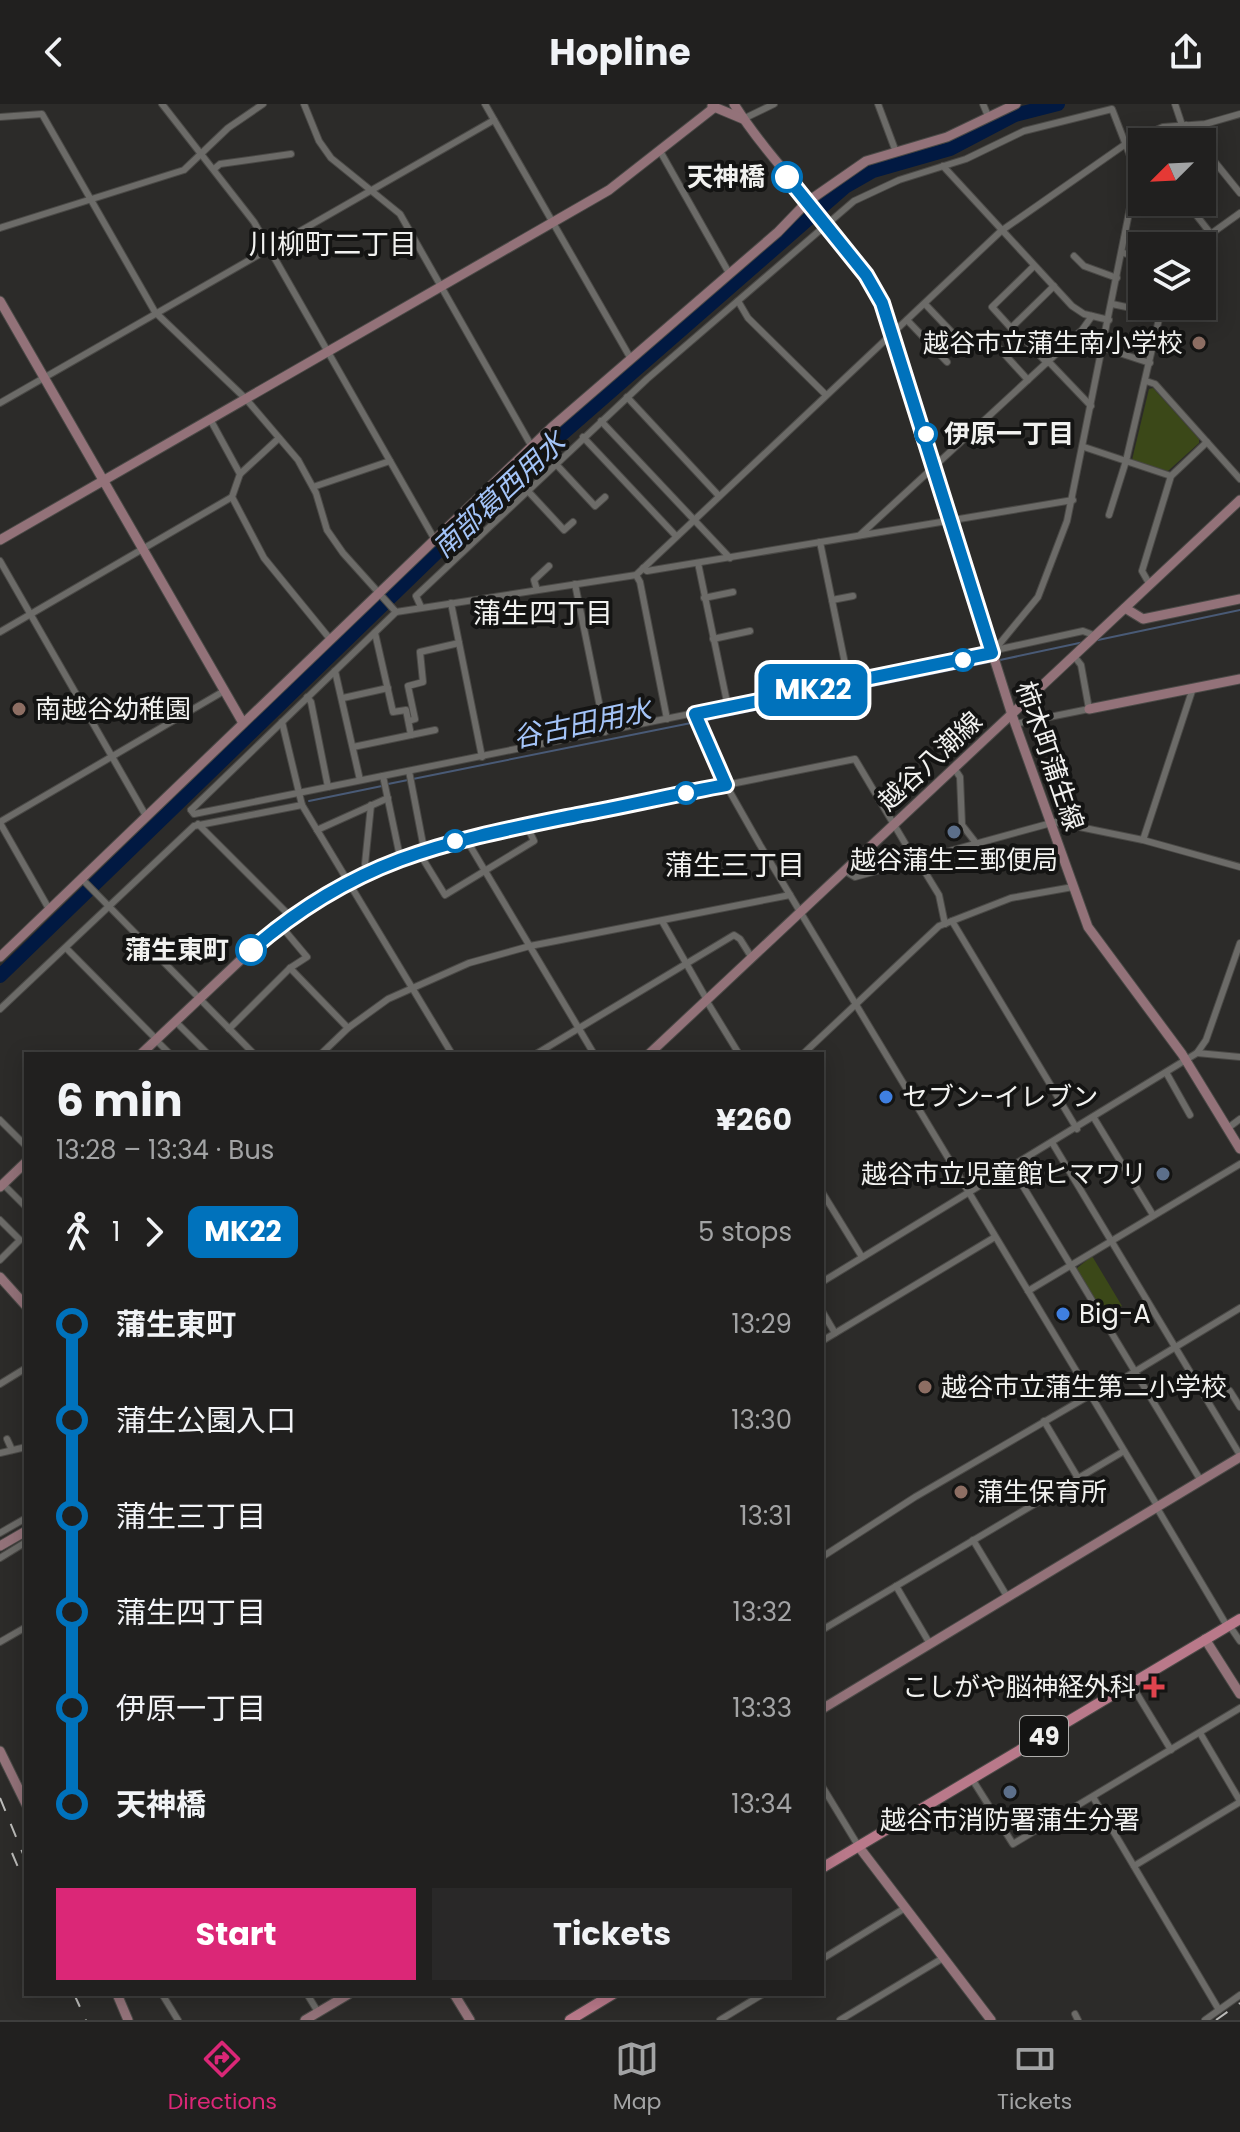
<!DOCTYPE html>
<meta charset="utf-8">
<style>
body{margin:0;font-family:Poppins,"Noto Sans JP",sans-serif;background:#292828;color:#f1f3f6;height:100vh;display:flex;flex-direction:column;font-size:30px;white-space:nowrap}
*{box-sizing:border-box;margin:0}
p{font-size:26px;color:#a2a3a4}
.icon{flex:none;width:44px;height:44px;fill:none;stroke:currentColor;stroke-width:2;stroke-linecap:round;stroke-linejoin:round}
.map{position:relative;flex:1;overflow:hidden}
.drawer{position:absolute;left:24px;top:948px;width:800px;height:944px;display:flex;flex-direction:column;background:#21201f;border-radius:0px;box-shadow:0 4px 20px #0003,0 0 0 2px #3e3e3d}
.drawer>*{flex:none}
.badge{padding:0 16px;border-radius:12px;font-size:28px;line-height:52px}
.needle{width:52px;rotate:246deg}
.controls{position:absolute;left:1128px;top:24px;display:grid;gap:16px}
.controls a{display:grid;place-items:center;width:88px;height:88px;border-radius:0px;background:#21201f;box-shadow:0 4px 20px #0003,0 0 0 2px #3e3e3d;font-size:40px}
.map>.badge{position:absolute;translate:-50% -50%;box-shadow:0 0 0 4px #fff}
.legs{display:flex;align-items:center;gap:12px;height:88px;padding:0 32px;font-size:26px}
.legs p{margin-inline-start:auto}
.headline{display:flex;align-items:center;justify-content:space-between;height:136px;padding:0 32px}
h1{font-size:44px;font-weight:700;line-height:60px}
.primary-button{display:flex;gap:16px;margin-top:auto;padding:16px 32px}
.primary-button a{flex:1;height:92px;border-radius:0px;background:#db2777;color:#fff;font-size:32px;font-weight:700;line-height:92px;text-align:center}
.primary-button a+a{background:#292828;color:#f1f3f6}
ul{padding:0 32px;list-style:none}
li{display:flex;align-items:center;gap:28px;height:96px;font-size:30px}
li i{display:grid;place-items:center;width:12px;height:100%;margin:0 10px;background:currentColor}
li i::after{content:'';width:20px;height:20px;margin:-10px;border:6px solid;border-radius:50%;background:#21201f}
li p{margin-inline-start:auto}
li:first-child i{background:linear-gradient(#0000 50%,currentColor 0)}
li:last-child i{background:linear-gradient(currentColor 50%,#0000 0)}
header{display:flex;justify-content:space-between;align-items:center;height:104px;padding:0 32px;background:#21201f;font-size:36px;font-weight:700}
.menu{display:flex;justify-content:space-around;align-items:center;height:112px;border-top:2px solid #3e3e3d;background:#21201f;font-size:22px;color:#a2a3a4}
.menu a{display:grid;justify-items:center;gap:4px}
.menu .current{color:#db2777}
.map>svg:first-child{display:block}
</style>
<header><svg class="icon" aria-label="back" viewBox="0 0 24 24"><path d="M15 5l-7 7 7 7"/></svg>Hopline<svg class="icon" aria-label="share" viewBox="0 0 24 24"><path d="M12 15V3M7 8l5-5 5 5M5 13v7h14v-7"/></svg></header>
<div class="map">
<svg width="1240" height="1916" viewBox="0 0 1240 1916">
<rect width="100%" height="100%" fill="#2c2b29"/>
<g fill="#3b4818">
<polygon points="1153,284 1199,335 1199,339 1168,367 1132,356 1149,285"/>
<polygon points="1092,1152 1122,1202 1105,1212 1076,1165"/>
</g>
<g fill="none" stroke-linecap="round" stroke-linejoin="round">
<g stroke="#495a76" stroke-width="2">
<polyline points="1098,536 1240,506"/>
<polyline points="1000,556 1084,538"/>
<polyline points="702,617 990,558"/>
<polyline points="388,680 696,618"/>
<polyline points="309,697 382,682"/>
</g>
<polyline stroke="#011942" stroke-width="14" points="0,872 529,359 845,83 873,67 950,45 1015,11 1058,0"/>
<defs>
<g id="street">
<polyline points="162,0 254,118 435,436"/>
<polyline points="304,0 319,37 331,54 400,110 532,343"/>
<polyline points="485,0 631,255"/>
<polyline points="878,0 896,48"/>
<polyline points="983,0 988,12"/>
<polyline points="1175,0 1182,21"/>
<polyline points="0,13 42,10 155,208 246,295 298,356 316,389 327,426 343,449 396,508 636,471 1001,127 1127,39 1163,23 1205,20 1240,10"/>
<polyline points="743,15 774,0"/>
<polyline points="1186,21 1199,38"/>
<polyline points="1202,42 1240,89"/>
<polyline points="660,47 729,169"/>
<polyline points="943,62 1072,202 1084,210 1109,216"/>
<polyline points="214,65 220,60 291,50"/>
<polyline points="1186,98 1211,130"/>
<polyline points="0,124 184,66 228,24 263,0"/>
<polyline points="1194,142 1240,109"/>
<polyline points="1123,149 1142,153"/>
<polyline points="1074,152 1084,162 1117,174"/>
<polyline points="1034,162 992,203 1011,224 1054,182"/>
<polyline points="738,197 748,214 826,291"/>
<polyline points="925,200 964,241"/>
<polyline points="1112,200 1160,210"/>
<polyline points="907,216 947,258"/>
<polyline points="987,231 1028,276"/>
<polyline points="1027,238 1047,259"/>
<polyline points="1104,244 1150,259"/>
<polyline points="1049,258 1091,302"/>
<polyline points="1146,277 1155,280 1240,375"/>
<polyline points="627,293 719,392"/>
<polyline points="0,299 494,16"/>
<polyline points="210,315 240,370 232,393 264,454 330,535"/>
<polyline points="601,317 730,454"/>
<polyline points="583,333 676,432"/>
<polyline points="1084,343 1171,372"/>
<polyline points="555,359 595,402 605,393"/>
<polyline points="240,370 279,334"/>
<polyline points="313,383 390,357"/>
<polyline points="527,386 564,426 573,418"/>
<polyline points="1109,411 1126,357 1162,202"/>
<polyline points="860,431 1082,226 1092,212"/>
<polyline points="820,438 849,579"/>
<polyline points="0,457 146,712"/>
<polyline points="698,459 728,603"/>
<polyline points="643,464 647,467 1073,396"/>
<polyline points="636,471 640,478 667,615"/>
<polyline points="575,480 605,628"/>
<polyline points="1150,481 1142,467 1171,372 1207,338"/>
<polyline points="537,486 534,476 549,462"/>
<polyline points="704,494 733,488"/>
<polyline points="832,496 853,492"/>
<polyline points="451,499 482,653"/>
<polyline points="0,528 232,393"/>
<polyline points="375,529 393,608 406,606 411,631"/>
<polyline points="713,535 750,527"/>
<polyline points="996,546 1083,527 1096,532"/>
<polyline points="335,567 360,676"/>
<polyline points="307,593 311,598 328,683"/>
<polyline points="343,594 388,584"/>
<polyline points="695,610 726,681 760,741 1158,1403"/>
<polyline points="409,617 415,615 408,582 423,578 420,548 459,539"/>
<polyline points="282,618 302,701 452,950"/>
<polyline points="1015,620 1089,605 1081,561 1074,552"/>
<polyline points="353,643 435,626"/>
<polyline points="954,664 960,673 962,721 976,739"/>
<polyline points="409,667 424,745"/>
<polyline points="383,672 400,753"/>
<polyline points="726,681 855,655 915,756"/>
<polyline points="191,706 194,710 992,549 1038,493 1067,417 1134,84 1134,62 1112,5 1024,27 966,55 899,76 854,97 647,275 416,492 421,503"/>
<polyline points="191,706 396,508"/>
<polyline points="0,718 224,587"/>
<polyline points="0,719 49,805"/>
<polyline points="198,720 291,813"/>
<polyline points="317,726 388,694"/>
<polyline points="466,735 594,950"/>
<polyline points="1143,736 1193,584"/>
<polyline points="418,747 445,791 534,737 527,722"/>
<polyline points="917,755 939,791 945,820"/>
<polyline points="368,767 365,760 371,701"/>
<polyline points="845,767 855,773 1055,718 1143,736 1240,763"/>
<polyline points="82,775 254,950"/>
<polyline points="662,817 707,896"/>
<polyline points="952,817 1077,1025"/>
<polyline points="66,844 156,935"/>
<polyline points="290,864 348,924"/>
<polyline points="706,896 739,950"/>
<polyline points="0,905 194,722 302,701"/>
<polyline points="175,917 208,950"/>
<polyline points="229,925 290,864 307,853 281,822"/>
<polyline points="156,936 170,950"/>
<polyline points="1197,949 1240,953"/>
<polyline points="321,950 348,924 388,895 469,859 530,842 790,791"/>
<polyline points="536,950 734,831 740,835 752,854"/>
<polyline points="803,950 939,822 1011,794 1073,783"/>
<polyline points="1167,970 1190,1011"/>
<polyline points="1094,1014 1153,1111"/>
<polyline points="0,1016 26,1042"/>
<polyline points="1228,1024 1240,1015"/>
<polyline points="1053,1040 1240,1351"/>
<polyline points="1012,1064 1201,1377"/>
<polyline points="3,1080 26,1103"/>
<polyline points="822,1088 862,1153"/>
<polyline points="0,1116 20,1136 0,1156"/>
<polyline points="822,1178 1197,949 1206,936 1240,839"/>
<polyline points="1028,1187 1240,1060"/>
<polyline points="822,1207 835,1229"/>
<polyline points="822,1237 995,1133"/>
<polyline points="0,1280 26,1264"/>
<polyline points="1230,1287 1240,1303"/>
<polyline points="1093,1293 1240,1204"/>
<polyline points="1044,1317 1078,1374"/>
<polyline points="7,1335 12,1346"/>
<polyline points="0,1349 26,1343"/>
<polyline points="1157,1404 1227,1522"/>
<polyline points="0,1429 26,1414"/>
<polyline points="973,1436 1008,1494"/>
<polyline points="822,1453 915,1393 1092,1290"/>
<polyline points="0,1454 26,1438"/>
<polyline points="896,1482 930,1540"/>
<polyline points="1229,1521 1240,1537"/>
<polyline points="822,1526 1124,1347"/>
<polyline points="0,1538 26,1523"/>
<polyline points="1131,1580 1171,1646"/>
<polyline points="1200,1629 1240,1697"/>
<polyline points="972,1675 1013,1740 1240,1604"/>
<polyline points="822,1682 859,1743"/>
<polyline points="1093,1693 1219,1906"/>
<polyline points="1134,1762 1240,1698"/>
<polyline points="822,1855 905,1804"/>
<polyline points="162,1890 178,1916"/>
<polyline points="307,1890 318,1908"/>
<polyline points="1075,1910 1078,1916"/>
<polyline points="720,1916 763,1890"/>
<polyline points="840,1916 943,1854"/>
<polyline points="1205,1916 1240,1891"/>
</g>
<g id="secondary">
<path d="M734,0C776,67 849,131 882,199L1012,611L1088,823L1182,950L1240,1045"/>
<polyline points="712,2 743,15"/>
<polyline points="0,197 243,619"/>
<polyline points="0,436 609,86 715,3"/>
<polyline points="1125,504 1143,515 1240,495"/>
<polyline points="1089,605 1240,575"/>
<polyline points="0,853 551,324 778,128 807,98 866,57 947,33 1016,0"/>
<polyline points="141,950 267,831 354,773 400,753 451,738 726,681"/>
<polyline points="649,950 1240,396"/>
<polyline points="0,1083 26,1058"/>
<polyline points="0,1173 26,1202"/>
<polyline points="0,1442 26,1427"/>
<polyline points="1205,1535 1240,1590"/>
<polyline points="822,1605 1240,1353"/>
<polyline points="0,1647 26,1700"/>
<polyline points="859,1743 991,1916"/>
<polyline points="117,1890 128,1916"/>
<polyline points="454,1890 470,1916"/>
<polyline points="305,1916 349,1890"/>
</g>
<g id="primary">
<polyline points="822,1764 1240,1515"/>
<polyline points="570,1916 613,1890"/>
</g>
</defs>
<use href="#street" stroke="#4a4946" stroke-width="8"/>
<use href="#secondary" stroke="#4a4946" stroke-width="11"/>
<use href="#primary" stroke="#4a4946" stroke-width="12"/>
<use href="#street" stroke="#6c6b68" stroke-width="6"/>
<use href="#secondary" stroke="#937279" stroke-width="9"/>
<use href="#primary" stroke="#b9798a" stroke-width="10"/>
<g stroke="#bbbbb9" stroke-width="2" stroke-dasharray="14 14" stroke-linecap="butt">
<polyline points="0,1694 26,1757"/>
<polyline points="12,1749 26,1782"/>
<polyline points="74,1890 86,1916"/>
<polyline points="1216,1916 1240,1899"/>
</g>
</g>
<g fill="none" stroke-linecap="round" stroke-linejoin="round">
<defs>
<path id="line-1" d="M251,846C357,754 445,738 577,711C627,702 676,690 726,681L695,610L992,549L882,199L866,171L787,73"/>
</defs>
<use href="#line-1" stroke="#fff" stroke-width="18"/>
<use href="#line-1" stroke="#0072bc" stroke-width="12"/>
</g>
<g fill="#fff" stroke="#0072bc" stroke-width="4">
<circle cx="787" cy="73" r="14"/>
<circle cx="926" cy="330" r="10"/>
<circle cx="963" cy="556" r="10"/>
<circle cx="686" cy="689" r="10"/>
<circle cx="455" cy="737" r="10"/>
<circle cx="251" cy="846" r="14"/>
</g>
<g fill="#8d6e63" stroke="#141413" stroke-width="3">
<circle cx="1199" cy="239" r="8"/>
<circle cx="19" cy="605" r="8"/>
<circle cx="925" cy="1283" r="8"/>
<circle cx="961" cy="1388" r="8"/>
</g>
<g fill="#5c6f8a" stroke="#141413" stroke-width="3">
<circle cx="954" cy="728" r="8"/>
<circle cx="1163" cy="1070" r="8"/>
<circle cx="1010" cy="1688" r="8"/>
</g>
<g fill="#3f7fe0" stroke="#141413" stroke-width="3">
<circle cx="886" cy="993" r="8"/>
<circle cx="1063" cy="1210" r="8"/>
</g>
<path fill="#e0444e" stroke="#141413" stroke-width="3" d="M1150 1571h8v8h8v8h-8v8h-8v-8h-8v-8h8z"/>
<g text-anchor="middle" dominant-baseline="central" stroke-width="8" stroke-linejoin="round" paint-order="stroke">
<rect fill="#141413" stroke="#afafad" stroke-width="2" x="1020" y="1612" width="48" height="40" rx="6"/>
<g font-size="24" font-weight="bold" fill="#f1f1ef">
<text x="1044" y="1632">49</text>
</g>
<g font-size="26" font-weight="bold" fill="#f1f1ef" stroke="#141413" text-anchor="end">
<text x="765" y="73">天神橋</text>
<text x="944" y="330" text-anchor="start">伊原一丁目</text>
<text x="229" y="846">蒲生東町</text>
</g>
<g font-size="26" fill="#f1f1ef" stroke="#141413" text-anchor="start">
<text x="1183" y="239" text-anchor="end">越谷市立蒲生南小学校</text>
<text x="35" y="605">南越谷幼稚園</text>
<text x="954" y="756" text-anchor="middle">越谷蒲生三郵便局</text>
<text x="902" y="993">セブン-イレブン</text>
<text x="1147" y="1070" text-anchor="end">越谷市立児童館ヒマワリ</text>
<text x="1079" y="1210">Big-A</text>
<text x="941" y="1283">越谷市立蒲生第二小学校</text>
<text x="977" y="1388">蒲生保育所</text>
<text x="1136" y="1583" text-anchor="end">こしがや脳神経外科</text>
<text x="1010" y="1716" text-anchor="middle">越谷市消防署蒲生分署</text>
</g>
<g font-size="26" fill="#f1f1ef" stroke="#141413">
<text transform="translate(1050 652) rotate(71)">柿木町蒲生線</text>
<text transform="translate(930 657) rotate(-43)">越谷八潮線</text>
</g>
<g font-size="28" fill="#f1f1ef" stroke="#141413">
<text x="333" y="140">川柳町二丁目</text>
<text x="543" y="509">蒲生四丁目</text>
<text x="735" y="761">蒲生三丁目</text>
</g>
<g font-size="28" font-style="italic" fill="#a4c4f8" stroke="#141413">
<text transform="translate(499 391) rotate(-43)">南部葛西用水</text>
<text transform="translate(582 620) rotate(-12)">谷古田用水</text>
</g>
</g>
</svg>
<div class="controls">
<a><svg class="needle" viewBox="-14 -14 28 28"><path d="M0-13l5 13h-10z" fill="#e53935"/><path d="M0 13l5-13h-10z" fill="#a2a3a4"/></svg></a>
<a><svg class="icon" aria-label="layers" viewBox="0 0 24 24"><path d="M12 4l9 5-9 5-9-5zM3 14l9 5 9-5"/></svg></a>
</div>
<b class="badge" style="left:813px;top:586px;background:#0072bc;color:#fff">MK22</b>
<section class="drawer">
<div class="headline"><div><h1>6 min</h1><p>13:28 – 13:34 · Bus</p></div><b>¥260</b></div>
<div class="legs"><svg class="icon" aria-label="walk" viewBox="0 0 24 24"><circle cx="13" cy="4" r="2"/><path d="M13 8l-2 6 4 7M11 14l-3 7M7 12l3-4h3l4 4"/></svg>1<svg class="icon" aria-label="forward" viewBox="0 0 24 24"><path d="M9 5l7 7-7 7"/></svg><b class="badge" style="background:#0072bc;color:#fff">MK22</b><p>5 stops</p></div>
<ul>
<li><i style="color:#0072bc"></i><b>蒲生東町</b><p>13:29</p></li>
<li><i style="color:#0072bc"></i><span>蒲生公園入口</span><p>13:30</p></li>
<li><i style="color:#0072bc"></i><span>蒲生三丁目</span><p>13:31</p></li>
<li><i style="color:#0072bc"></i><span>蒲生四丁目</span><p>13:32</p></li>
<li><i style="color:#0072bc"></i><span>伊原一丁目</span><p>13:33</p></li>
<li><i style="color:#0072bc"></i><b>天神橋</b><p>13:34</p></li>
</ul>
<div class="primary-button"><a>Start</a><a>Tickets</a></div>
</section>
</div>
<nav class="menu">
<a class="current"><svg class="icon" aria-label="directions" viewBox="0 0 24 24"><path d="M12 3l9 9-9 9-9-9zM9 14v-3h6M13 9l2 2-2 2"/></svg>Directions</a>
<a><svg class="icon" aria-label="map" viewBox="0 0 24 24"><path d="M3 6l6-2 6 2 6-2v14l-6 2-6-2-6 2zM9 4v14M15 6v14"/></svg>Map</a>
<a><svg class="icon" aria-label="tickets" viewBox="0 0 24 24"><path d="M3 7h18v10H3zM15 7v10"/></svg>Tickets</a>
</nav>
